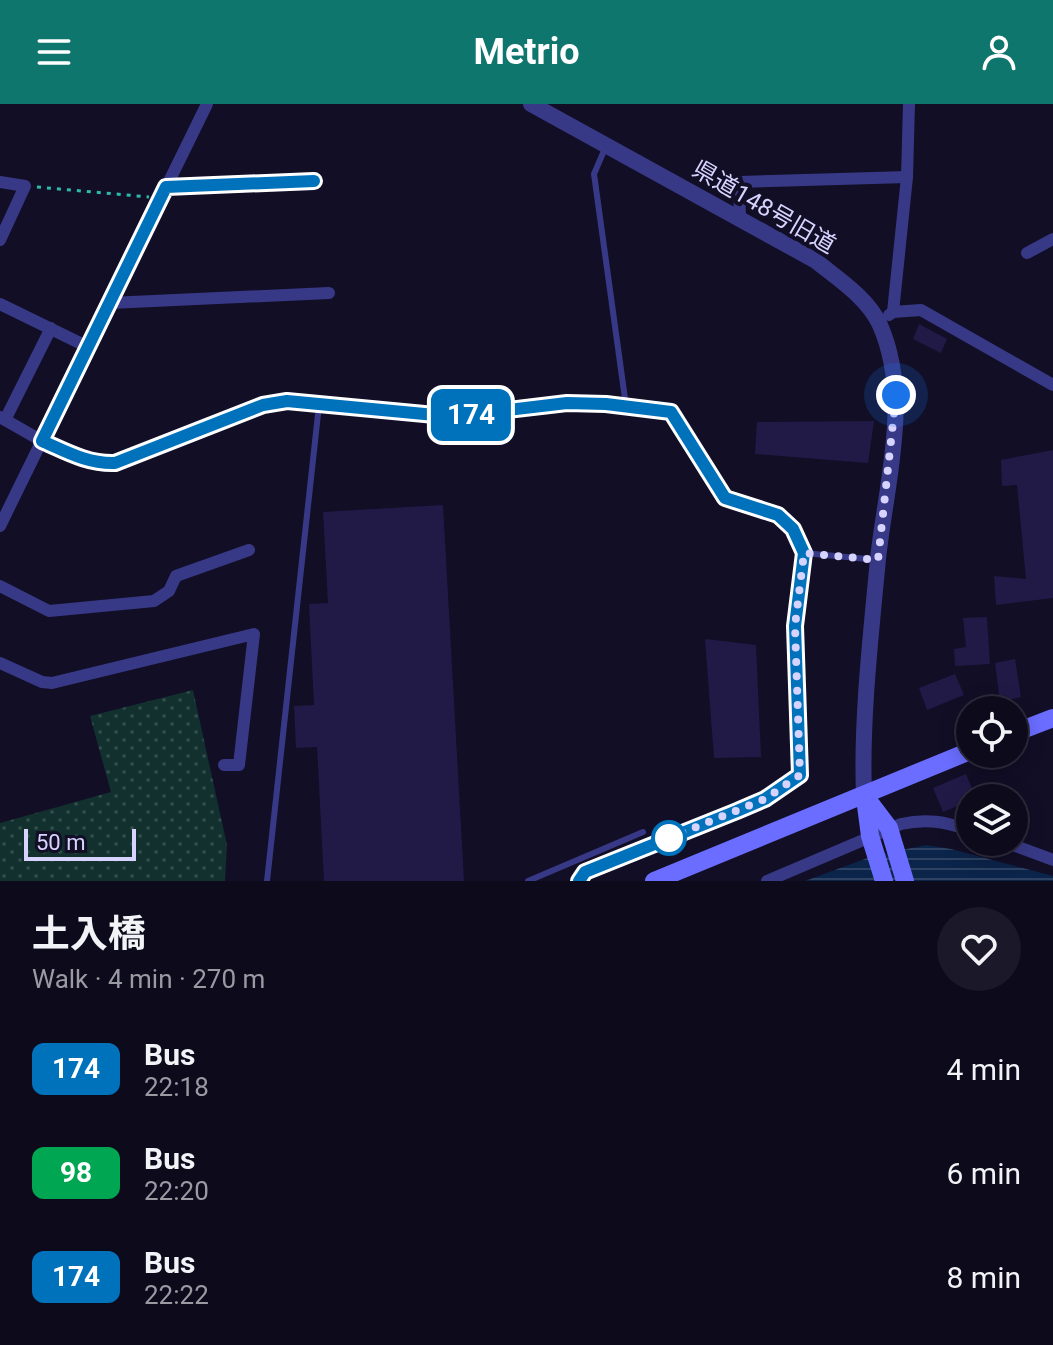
<!DOCTYPE html>
<meta charset="utf-8">
<style>
body{margin:0;font-family:Roboto,"Noto Sans JP",sans-serif;background:#1b1829;color:#f1f3f6;height:100vh;display:flex;flex-direction:column;font-size:30px;white-space:nowrap}
*{box-sizing:border-box;margin:0}
p{font-size:26px;color:#9a9aa3}
.icon{flex:none;width:44px;height:44px;fill:none;stroke:currentColor;stroke-width:2;stroke-linecap:round;stroke-linejoin:round}
.map{position:relative;height:777px;overflow:hidden}
.drawer{display:flex;flex-direction:column;background:#0d0a1c;flex:1}
.drawer>*{flex:none}
.badge{padding:0 16px;border-radius:12px;font-size:28px;line-height:52px}
.controls{position:absolute;left:956px;top:592px;display:grid;gap:16px}
.controls a{display:grid;place-items:center;width:72px;height:72px;border-radius:50%;background:#0d0a1c;box-shadow:0 4px 20px #0003,0 0 0 2px #2d2b3b;font-size:40px}
.scale{position:absolute;left:24px;bottom:20px;width:112px;box-sizing:border-box;padding-left:8px;border:4px solid #d7d3ff;border-top:0;font-size:22px;line-height:28px;white-space:nowrap;color:#d7d3ff;-webkit-text-stroke:6px #110e26;paint-order:stroke}
.you{position:absolute;width:40px;height:40px;margin:-20px;border:6px solid #fff;border-radius:50%;background:#1a73e8;box-shadow:0 0 0 12px #1a73e833}
.map>.badge{position:absolute;translate:-50% -50%;box-shadow:0 0 0 4px #fff}
.round{display:grid;place-items:center;flex:none;width:84px;height:84px;border-radius:42px;background:#1b1829}
.head{display:flex;align-items:center;justify-content:space-between;height:136px;padding:0 32px}
h1{font-size:38px;font-weight:700;line-height:60px}
ul{padding:0;list-style:none}
li{display:flex;align-items:center;gap:24px;height:104px;padding:0 32px}
li div{flex:1}
li b{display:block;font-size:30px}
li em{font-style:normal}
li .badge{min-width:88px;font-weight:700;text-align:center}
header{display:flex;justify-content:space-between;align-items:center;height:104px;padding:0 32px;background:#0f766e;color:#fff;font-size:36px;font-weight:700}
.map>svg:first-child{display:block}
</style>
<header><svg class="icon" aria-label="menu" viewBox="0 0 24 24"><path d="M4 6h16M4 12h16M4 18h16"/></svg>Metrio<svg class="icon" aria-label="person" viewBox="0 0 24 24"><circle cx="12" cy="8" r="4"/><path d="M4 21q1-7 8-7t8 7"/></svg></header>
<div class="map">
<svg width="1053" height="777" viewBox="0 0 1053 777">
<defs>
<pattern id="park-dots" width="8" height="8" patternUnits="userSpaceOnUse" patternTransform="scale(2)"><rect width="8" height="8" fill="#11302e"/><path d="M2 2h.1M6 6h.1" fill="none" stroke="#334d4d" stroke-width="1.8" stroke-linecap="round"/></pattern>
<pattern id="water-rules" width="6" height="5" patternUnits="userSpaceOnUse" patternTransform="scale(2)"><rect width="6" height="5" fill="#0b2449"/><path d="M0 2.5h6" fill="none" stroke="#2e4364"/></pattern>
</defs>
<rect width="100%" height="100%" fill="#110e26"/>
<polygon fill="url(#park-dots)" points="193,586 227,741 225,777 0,777 0,719 111,688 90,612"/>
<polygon fill="url(#water-rules)" points="926,741 951,745 1053,772 1053,777 805,777 873,752"/>
<g fill="#211a47">
<polygon points="919,220 947,235 941,249 913,235"/>
<polygon points="874,317 868,359 755,350 757,318"/>
<polygon points="1053,346 1053,494 996,501 994,472 1026,475 1017,381 1002,382 1001,356"/>
<polygon points="443,401 464,777 324,777 317,643 296,644 294,602 314,601 309,500 328,499 323,408"/>
<polygon points="987,513 990,560 955,562 954,545 966,543 963,514"/>
<polygon points="705,535 756,541 761,653 714,654"/>
<polygon points="1015,555 1021,593 1000,598 995,559"/>
<polygon points="955,570 964,591 927,606 919,584"/>
<polygon points="966,670 976,694 970,694 970,697 943,708 933,684"/>
</g>
<g fill="none" stroke-linecap="round" stroke-linejoin="round">
<polyline stroke="#2cbaab" stroke-width="3" stroke-dasharray="4 6" stroke-linecap="butt" points="37,83 149,93"/>
<g stroke="#383986" stroke-width="6">
<polyline points="606,42 594,70 626,302"/>
<polyline points="319,301 435,311 465,311 567,299 606,300 671,308 725,394 778,411 793,425 804,449 878,456"/>
<path d="M42,337C67,348 88,360 115,359L263,301L287,297L319,301L267,777"/>
<polyline points="528,777 643,728"/>
<polyline points="579,777 585,768 737,707 765,695 800,671 795,522 804,449"/>
</g>
<g stroke="#383986" stroke-width="12">
<polyline points="0,78 25,82 0,136"/>
<polyline points="166,83 314,77"/>
<polyline points="740,115 739,78 907,73"/>
<polyline points="1027,149 1053,135"/>
<polyline points="110,199 329,189"/>
<polyline points="0,200 88,243"/>
<polyline points="893,208 907,73 909,0"/>
<polyline points="889,211 893,208 921,206 1053,281"/>
<polyline points="0,313 42,337"/>
<polyline points="5,316 51,224"/>
<polyline points="0,422 207,0"/>
<polyline points="0,482 49,507 154,497 169,487 176,472 249,446"/>
<polyline points="0,559 42,578 52,579 254,530 239,661 224,661"/>
<polyline points="1005,738 1053,756"/>
<path d="M767,777L901,720C927,714 945,718 970,726"/>
</g>
<path stroke="#383986" stroke-width="16" d="M531,0L816,157C838,175 868,194 880,221C912,294 886,379 878,455C871,530 861,616 864,691"/>
<g stroke="#6a6dff" stroke-width="18">
<polyline points="1014,629 1053,614"/>
<polyline points="864,691 889,724 905,777"/>
<polyline points="865,694 870,732 884,777"/>
<polyline points="654,777 970,647"/>
</g>
</g>
<g fill="none" stroke-linecap="round" stroke-linejoin="round">
<defs>
<path id="line" d="M314,77L166,83L42,337C67,348 88,360 115,359L263,301L287,297L435,311H465L567,299L606,300L671,308L725,394L778,411L793,425L804,449L795,522L800,671L765,695L737,707L585,768L579,777"/>
</defs>
<use href="#line" stroke="#fff" stroke-width="18"/>
<use href="#line" stroke="#0072bc" stroke-width="12"/>
<polyline stroke="#d7d3ff" stroke-width="8" stroke-dasharray="0 14.4" points="669,734 765,695 800,671 795,522 804,449 878,456 896,291"/>
</g>
<circle fill="#fff" stroke="#0072bc" stroke-width="4" cx="669" cy="734" r="16"/>
<g text-anchor="middle" dominant-baseline="central" stroke-width="8" stroke-linejoin="round" paint-order="stroke">
<g font-size="24" fill="#d7d3ff" stroke="#110e26">
<text transform="translate(764 103) rotate(30)">県道148号旧道</text>
</g>
</g>
</svg>
<div class="controls">
<a><svg class="icon" aria-label="locate" viewBox="0 0 24 24"><circle cx="12" cy="12" r="6"/><path d="M12 2v4M12 18v4M2 12h4M18 12h4"/></svg></a>
<a><svg class="icon" aria-label="layers" viewBox="0 0 24 24"><path d="M12 4l9 5-9 5-9-5zM3 14l9 5 9-5"/></svg></a>
</div>
<div class="scale">50 m</div>
<div class="you" style="left:896px;top:291px"></div>
<b class="badge" style="left:471px;top:311px;background:#0072bc;color:#fff">174</b>
</div>
<section class="drawer">
<div class="head"><div><h1>土入橋</h1><p>Walk · 4 min · 270 m</p></div><a class="round"><svg class="icon" aria-label="heart" viewBox="0 0 24 24"><path d="M12 20l-8-8c-3-5 5-10 8-4 3-6 11-1 8 4z"/></svg></a></div>
<ul>
<li><span class="badge" style="background:#0072bc;color:#fff">174</span><div><b>Bus</b><p>22:18</p></div><em>4 min</em></li>
<li><span class="badge" style="background:#00a651;color:#fff">98</span><div><b>Bus</b><p>22:20</p></div><em>6 min</em></li>
<li><span class="badge" style="background:#0072bc;color:#fff">174</span><div><b>Bus</b><p>22:22</p></div><em>8 min</em></li>
</ul>
</section>
